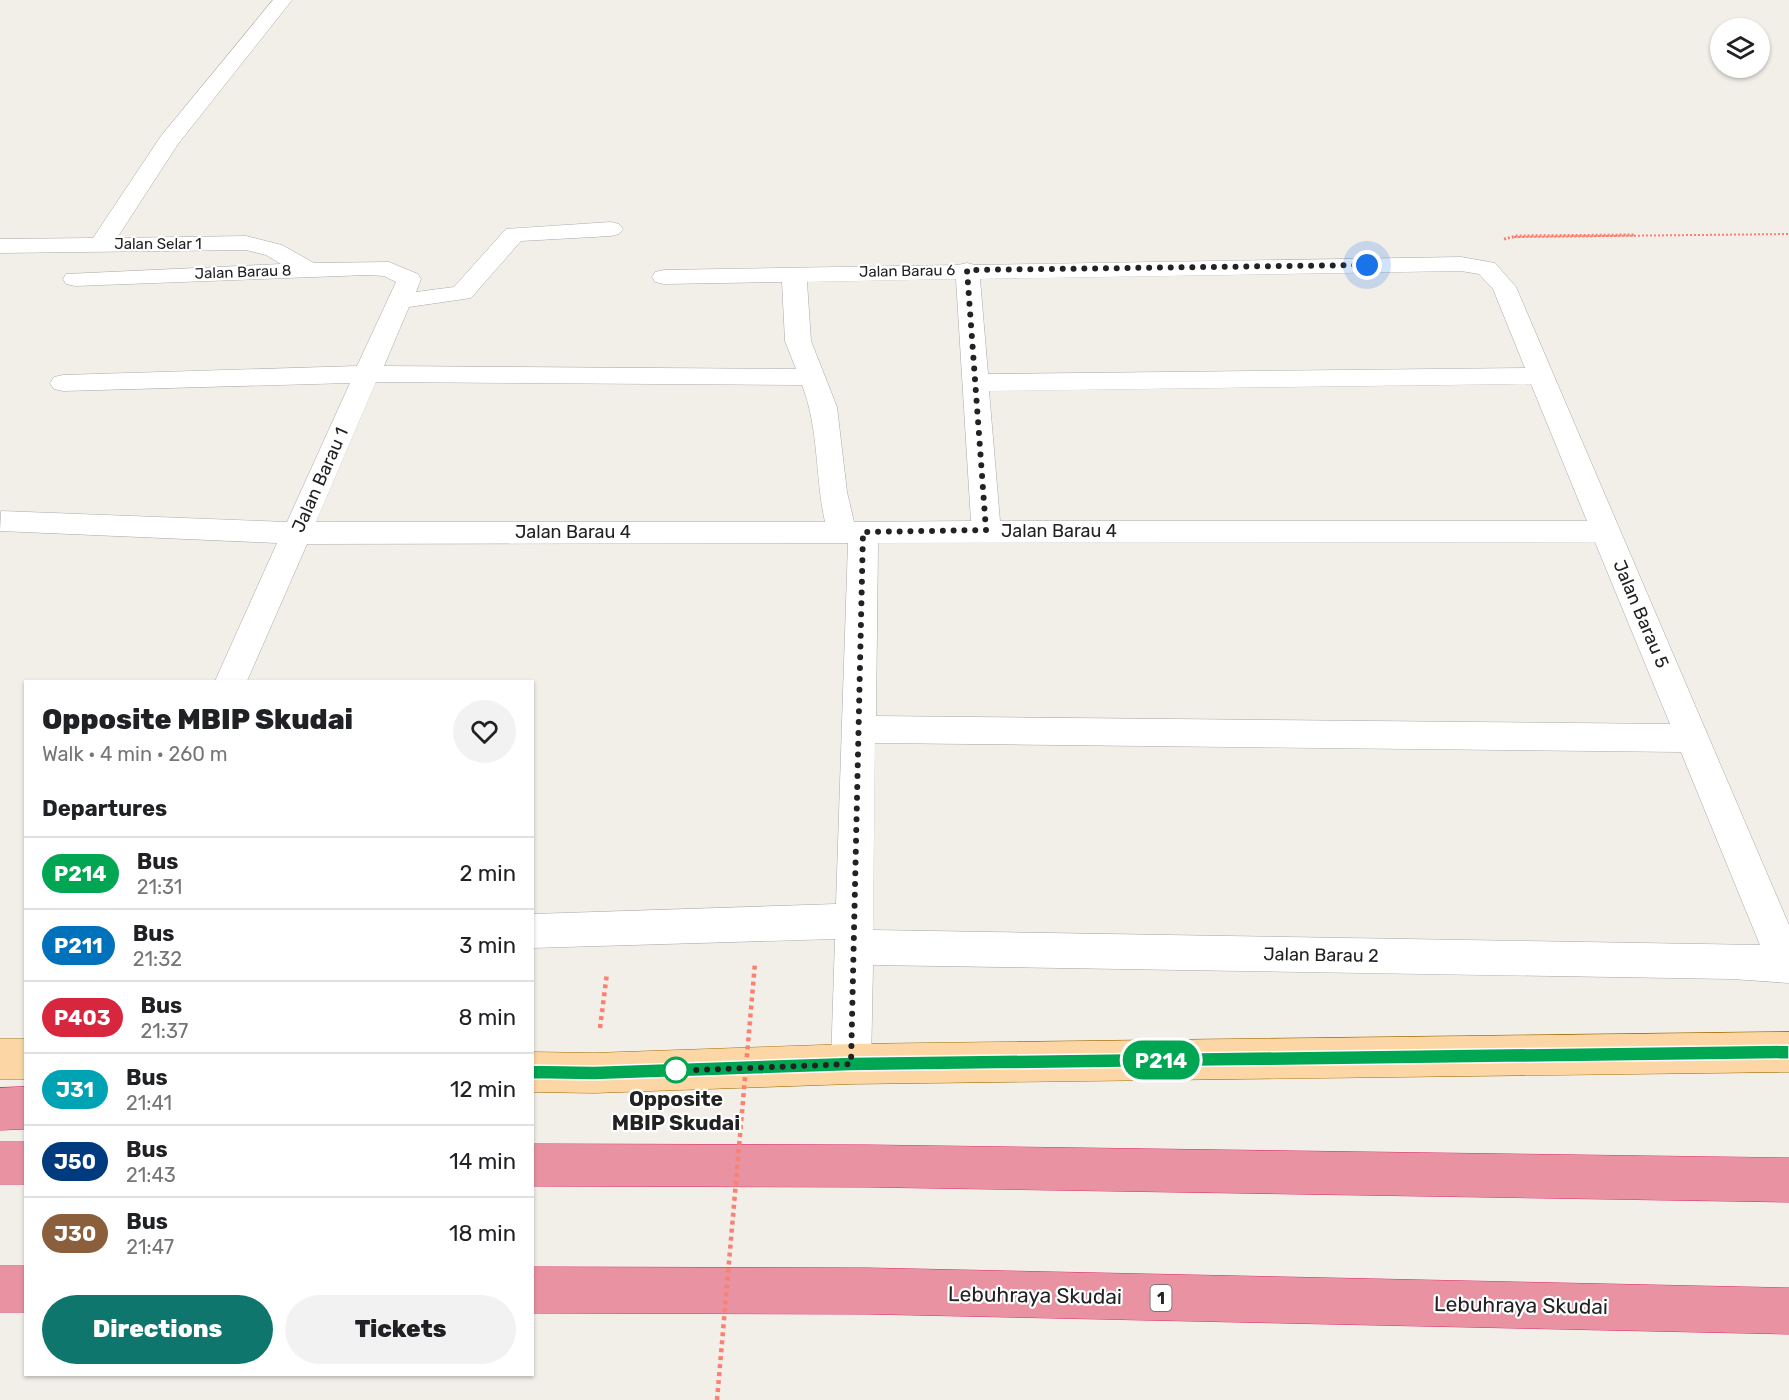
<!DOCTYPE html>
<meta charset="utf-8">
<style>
body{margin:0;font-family:Rubik,sans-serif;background:#f2f2f2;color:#202124;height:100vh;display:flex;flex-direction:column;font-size:22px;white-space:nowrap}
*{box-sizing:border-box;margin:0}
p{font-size:20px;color:#757577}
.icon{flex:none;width:33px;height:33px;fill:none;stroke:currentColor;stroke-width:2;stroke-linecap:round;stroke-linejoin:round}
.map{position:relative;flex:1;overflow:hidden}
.panel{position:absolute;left:24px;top:680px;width:510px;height:696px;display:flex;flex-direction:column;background:#fff;border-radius:0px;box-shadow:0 2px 4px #0004}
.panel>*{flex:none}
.badge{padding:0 12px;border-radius:20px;font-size:21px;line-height:39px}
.tools{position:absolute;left:1710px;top:18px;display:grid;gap:12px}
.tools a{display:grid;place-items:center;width:60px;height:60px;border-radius:50%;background:#fff;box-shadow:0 2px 4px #0004;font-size:30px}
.you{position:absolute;width:30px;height:30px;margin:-15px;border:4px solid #fff;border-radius:50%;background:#1a73e8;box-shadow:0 0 0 9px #1a73e833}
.map>.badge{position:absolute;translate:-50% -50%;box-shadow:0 0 0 3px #fff}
h2{padding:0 18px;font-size:22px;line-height:54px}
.round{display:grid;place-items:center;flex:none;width:63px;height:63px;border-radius:32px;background:#f2f2f2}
.overview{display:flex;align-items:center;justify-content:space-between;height:102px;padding:0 18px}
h1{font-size:28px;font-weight:800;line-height:45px}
.cta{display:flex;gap:12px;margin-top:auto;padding:12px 18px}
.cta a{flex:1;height:69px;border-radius:36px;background:#0f766e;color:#fff;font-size:24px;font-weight:800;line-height:69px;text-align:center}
.cta a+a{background:#f2f2f2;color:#202124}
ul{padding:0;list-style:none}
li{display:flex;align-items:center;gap:18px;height:72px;padding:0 18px;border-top:2px solid #e0e0e0}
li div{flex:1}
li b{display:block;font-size:22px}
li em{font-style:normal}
li .badge{min-width:66px;font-weight:700;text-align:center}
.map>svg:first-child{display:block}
</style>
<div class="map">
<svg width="1789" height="1400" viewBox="0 0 1789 1400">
<rect width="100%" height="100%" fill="#f2efe9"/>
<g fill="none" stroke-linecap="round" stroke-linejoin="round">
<defs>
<path id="minor" d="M273,0H292L178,144L117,238L246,236L282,245L314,263L389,262L418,274L421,279L416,292L454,287L506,229L611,222L619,224L623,229L619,234L611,236L521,241L471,298L409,307L384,366L796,369L785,341L782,282L664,284L655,282L652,277L655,272L664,270L958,265L967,263L975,265L1461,257L1495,263L1516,287L1789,925V983L1732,979L873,965L871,1064L865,1078L851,1084L837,1078L831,1064L835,939L532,948L533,914L836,904L848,543L307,544L247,681H215L277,543L0,531L1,511L287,522L350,383L63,391L54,389L50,383L54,377L63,375L357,366L396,282L384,276L367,275L75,286L66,284L63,279L66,274L281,264L266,255L246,250L0,253V239L93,238L161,136ZM1461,271L1479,274L1493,289L1525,368L988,374L980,279ZM956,279L971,521L854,522L847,492L837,407L811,341L807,282ZM376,382L802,385C819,428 815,477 825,522H316ZM1531,384L1587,521H1000L989,391ZM1595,542L1670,724L876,716L878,543ZM875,743L1681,752L1760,945L873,930Z"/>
<g id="major">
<polygon points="1789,1032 1789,1072 851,1084 594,1093 532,1092 532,1052 594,1053 851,1044"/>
<rect x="0" y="1039" width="26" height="40"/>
</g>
<g id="highway">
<polygon points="26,1087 26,1129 0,1130 0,1088"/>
<rect x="0" y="1142" width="26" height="42"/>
<polygon points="532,1144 868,1145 1789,1158 1789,1202 868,1187 532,1186"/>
<rect x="0" y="1266" width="26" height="46"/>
<polygon points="532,1267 868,1268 1789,1288 1789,1334 868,1314 532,1313"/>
</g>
</defs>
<use href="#minor" stroke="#a9a9a9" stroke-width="1"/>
<use href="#major" stroke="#a06b00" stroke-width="1"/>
<use href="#highway" stroke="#dc2a67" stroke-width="1"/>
<polyline stroke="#fa8072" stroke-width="2" stroke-dasharray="2 2" stroke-linecap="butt" points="1514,237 1789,234"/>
<polyline stroke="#fa8072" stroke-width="3" stroke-dasharray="2 2" stroke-linecap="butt" points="1504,239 1517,236 1634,235"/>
<polyline stroke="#fa8072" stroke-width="4.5" stroke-dasharray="4 4" stroke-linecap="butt" points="600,1028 607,973"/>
<use href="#minor" fill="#fff" fill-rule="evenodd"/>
<use href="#major" fill="#fcd6a4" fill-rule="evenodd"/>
<use href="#highway" fill="#e892a2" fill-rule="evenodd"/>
<polyline stroke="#fa8072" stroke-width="4.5" stroke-dasharray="4 4" stroke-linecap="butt" points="717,1400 755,963"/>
</g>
<polygon fill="#00a651" stroke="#fff" stroke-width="1.5" points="1789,1045 1789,1059 851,1071 594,1080 532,1079 527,1077 525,1072 527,1067 532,1065 594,1066 851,1057"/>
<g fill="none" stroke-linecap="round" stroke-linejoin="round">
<polyline stroke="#222" stroke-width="6" stroke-dasharray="0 10.8" points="676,1070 670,1071 851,1064 863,532 986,530 967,270 1367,265"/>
</g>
<circle fill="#fff" stroke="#00a651" stroke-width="3" cx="676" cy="1070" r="12"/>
<g text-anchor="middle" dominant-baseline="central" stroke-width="4.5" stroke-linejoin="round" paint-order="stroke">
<g font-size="15" fill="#222" stroke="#fff">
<text x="158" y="244">Jalan Selar 1</text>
<text transform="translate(907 271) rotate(-1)">Jalan Barau 6</text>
<text transform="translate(243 272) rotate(-2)">Jalan Barau 8</text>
</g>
<rect fill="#fff" stroke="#646464" stroke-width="1.5" x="1150.5" y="1285" width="21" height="26" rx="4.5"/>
<g font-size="16" font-weight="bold" fill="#222">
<text x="1161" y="1298">1</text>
</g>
<g font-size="18" fill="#222" stroke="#fff">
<text transform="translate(320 480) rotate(-66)">Jalan Barau 1</text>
<text x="1059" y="531">Jalan Barau 4</text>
<text x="573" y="532">Jalan Barau 4</text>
<text transform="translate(1641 614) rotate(67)">Jalan Barau 5</text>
<text transform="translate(1321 955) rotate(1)">Jalan Barau 2</text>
</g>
<g font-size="21" font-weight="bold" fill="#222" stroke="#fff">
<text x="676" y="1098">Opposite<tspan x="676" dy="24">MBIP Skudai</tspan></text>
</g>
<g font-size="21" fill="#222" stroke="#fff">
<text transform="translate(1035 1295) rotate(1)">Lebuhraya Skudai</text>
<text transform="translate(1521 1305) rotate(1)">Lebuhraya Skudai</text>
</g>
</g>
</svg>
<div class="tools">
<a><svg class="icon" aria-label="layers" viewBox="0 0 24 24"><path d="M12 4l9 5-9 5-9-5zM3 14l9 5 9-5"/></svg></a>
</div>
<div class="you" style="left:1367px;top:265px"></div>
<b class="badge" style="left:1161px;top:1060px;background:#00a651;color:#fff">P214</b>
<section class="panel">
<div class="overview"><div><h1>Opposite MBIP Skudai</h1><p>Walk · 4 min · 260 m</p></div><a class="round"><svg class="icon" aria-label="heart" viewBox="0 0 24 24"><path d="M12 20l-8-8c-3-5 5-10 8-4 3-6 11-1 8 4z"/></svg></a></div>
<h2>Departures</h2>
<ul>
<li><span class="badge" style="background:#00a651;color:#fff">P214</span><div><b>Bus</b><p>21:31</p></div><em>2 min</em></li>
<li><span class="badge" style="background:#0072bc;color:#fff">P211</span><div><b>Bus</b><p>21:32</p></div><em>3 min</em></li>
<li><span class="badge" style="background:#d7263d;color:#fff">P403</span><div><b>Bus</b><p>21:37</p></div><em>8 min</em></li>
<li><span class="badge" style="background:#00a3b4;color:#fff">J31</span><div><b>Bus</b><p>21:41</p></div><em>12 min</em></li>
<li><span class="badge" style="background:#003b80;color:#fff">J50</span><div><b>Bus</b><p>21:43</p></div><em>14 min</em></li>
<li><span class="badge" style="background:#8b5e3c;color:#fff">J30</span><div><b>Bus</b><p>21:47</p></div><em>18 min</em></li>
</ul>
<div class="cta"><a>Directions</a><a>Tickets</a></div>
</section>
</div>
